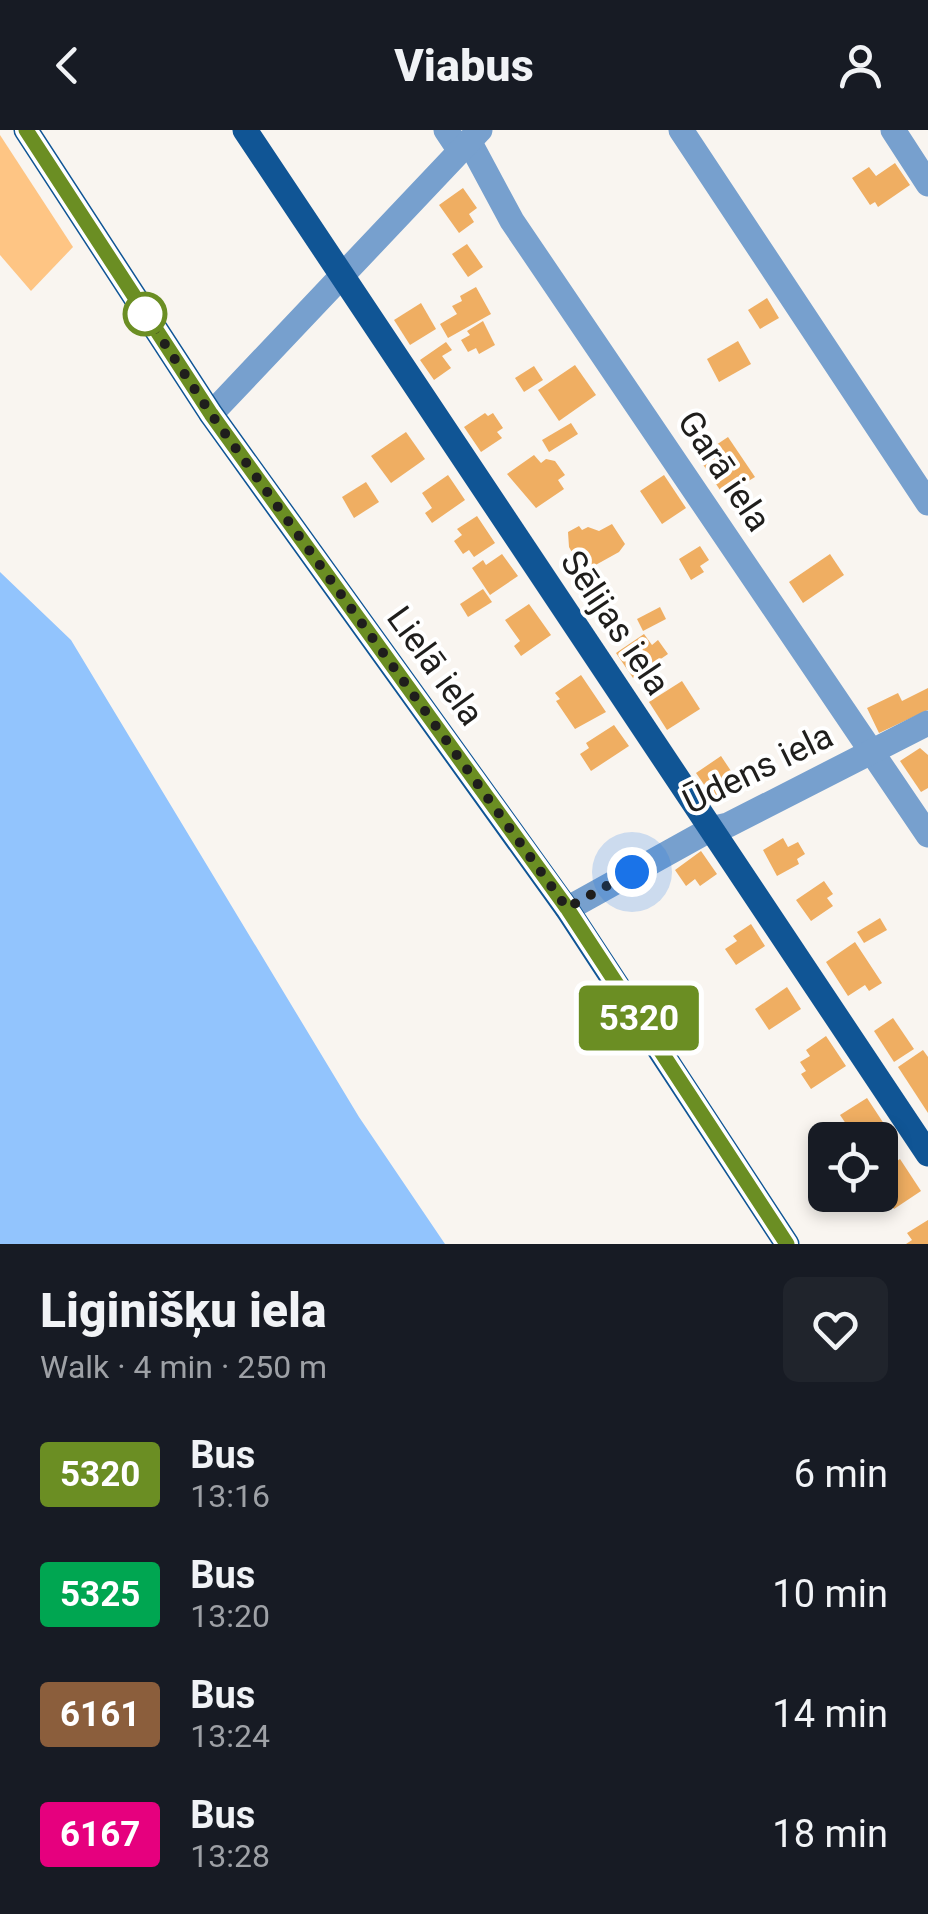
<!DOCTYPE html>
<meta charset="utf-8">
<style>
body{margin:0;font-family:Roboto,sans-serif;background:#20242c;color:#f1f3f6;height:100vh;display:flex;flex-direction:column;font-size:38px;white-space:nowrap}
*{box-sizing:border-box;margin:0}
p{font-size:32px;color:#9ea1a6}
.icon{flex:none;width:55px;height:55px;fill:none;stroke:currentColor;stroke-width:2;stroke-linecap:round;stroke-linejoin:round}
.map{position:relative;height:1114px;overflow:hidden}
.details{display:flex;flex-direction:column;background:#171b24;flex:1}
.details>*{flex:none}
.badge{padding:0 20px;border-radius:8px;font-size:35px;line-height:65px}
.fabs{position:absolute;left:808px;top:992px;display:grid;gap:20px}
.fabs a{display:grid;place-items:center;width:90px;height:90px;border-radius:15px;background:#171b24;box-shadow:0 5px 15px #0003;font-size:50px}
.you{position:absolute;width:50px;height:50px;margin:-25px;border:8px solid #fff;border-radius:50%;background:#1a73e8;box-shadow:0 0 0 15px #1a73e833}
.map>.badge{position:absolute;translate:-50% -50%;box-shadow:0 0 0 5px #fff}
.round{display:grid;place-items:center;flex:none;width:105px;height:105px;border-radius:15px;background:#20242c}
.summary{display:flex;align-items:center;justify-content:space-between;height:170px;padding:0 40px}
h1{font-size:48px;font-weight:800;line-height:75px}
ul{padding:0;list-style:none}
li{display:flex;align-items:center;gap:30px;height:120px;padding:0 40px}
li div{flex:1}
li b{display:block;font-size:38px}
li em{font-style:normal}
li .badge{min-width:110px;font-weight:700;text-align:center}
header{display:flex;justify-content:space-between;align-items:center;height:130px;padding:0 40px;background:#171b24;font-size:45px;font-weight:800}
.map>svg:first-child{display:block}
</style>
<header><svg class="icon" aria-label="back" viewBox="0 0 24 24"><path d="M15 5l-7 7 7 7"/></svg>Viabus<svg class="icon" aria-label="person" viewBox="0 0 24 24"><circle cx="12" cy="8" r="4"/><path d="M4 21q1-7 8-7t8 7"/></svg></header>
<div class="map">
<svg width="928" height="1114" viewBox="0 0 928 1114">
<rect width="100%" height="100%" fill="#f9f5f0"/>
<polygon fill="#fec584" points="0,5 73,117 31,161 0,125"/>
<polygon fill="#92c4fd" points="0,442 71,510 359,987 445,1114 0,1114"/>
<g fill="#efae62">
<polygon points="895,33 910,55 878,77 875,72 870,75 852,48 869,37 876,46"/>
<polygon points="463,58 477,78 469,84 474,92 459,103 439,75"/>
<polygon points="467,114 483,137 468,147 452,124"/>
<polygon points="476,157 491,184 448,208 440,194 457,184 452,176 462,171 460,166"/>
<polygon points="767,168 779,188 760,199 748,180"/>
<polygon points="421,173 436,199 410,215 394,190"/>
<polygon points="483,191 495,215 479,224 476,218 468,222 461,210 470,205 467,201"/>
<polygon points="738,211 751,234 719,252 707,229"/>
<polygon points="446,212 452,220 442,226 451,238 434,250 420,230"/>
<polygon points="575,235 596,265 559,291 538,260"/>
<polygon points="534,236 543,250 524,262 515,248"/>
<polygon points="485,283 488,286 493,283 503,298 497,302 502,308 481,322 464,297"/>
<polygon points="571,293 578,304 549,322 542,310"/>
<polygon points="406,302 425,329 391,353 371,326"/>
<polygon points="728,307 755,347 724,366 698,327"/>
<polygon points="534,325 541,333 546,329 555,331 565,345 558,350 564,359 536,378 507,344"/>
<polygon points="448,345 465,370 432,393 425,383 432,378 422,363"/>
<polygon points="664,345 686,378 662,394 640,361"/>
<polygon points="366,352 379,372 354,388 342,367"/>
<polygon points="477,386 495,413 474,427 469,420 463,424 454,411 462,405 457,399"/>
<polygon points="612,394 625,414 619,422 583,442 569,417 568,402 579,396 582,400 588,397 599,401"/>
<polygon points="700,416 709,430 700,436 704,442 691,450 679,429"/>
<polygon points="502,424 518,446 490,465 472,438 483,430 486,435"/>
<polygon points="830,424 844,445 803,473 789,452"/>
<polygon points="483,459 492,472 468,487 460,474"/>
<polygon points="529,474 551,505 521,526 514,516 520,511 505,490"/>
<polygon points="660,477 666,489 643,501 637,489"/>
<polygon points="644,504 652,515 658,510 668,524 633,548 616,523"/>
<polygon points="581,545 606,582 575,599 556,571 560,569 555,563"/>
<polygon points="682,551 700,579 667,600 649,572"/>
<polygon points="928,558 928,580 879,603 867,578 898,563 902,571"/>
<polygon points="614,595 629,616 591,641 580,624 589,618 586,613"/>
<polygon points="920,618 928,625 928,658 921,662 900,631"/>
<polygon points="721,626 733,644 728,647 734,656 714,669 696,643"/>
<polygon points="783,708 788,717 798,712 805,724 797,729 799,734 777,746 763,720"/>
<polygon points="701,721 717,744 700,756 695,749 686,756 675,740"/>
<polygon points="824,751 833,764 827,768 833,776 811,791 796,770"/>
<polygon points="880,788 887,800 864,813 857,802"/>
<polygon points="751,794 765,816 736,835 725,819 737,811 733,806"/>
<polygon points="855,812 882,853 869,861 865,855 848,866 826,832"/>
<polygon points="787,857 801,879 769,900 755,879"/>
<polygon points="893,888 914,919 894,932 874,901"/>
<polygon points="826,906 846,936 811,959 801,944 806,941 800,932 810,926 806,920"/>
<polygon points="923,920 928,927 928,983 898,937"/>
<polygon points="867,968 888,1000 872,1010 857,1010 840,985"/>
<polygon points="900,1029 921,1061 894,1079 888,1071 881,1075 874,1065 880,1065 880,1042"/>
<polygon points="928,1090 928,1114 906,1114 912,1110 907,1103"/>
</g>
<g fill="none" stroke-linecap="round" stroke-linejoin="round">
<g stroke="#77a0ce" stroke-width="25">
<polyline points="446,0 460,21"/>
<polyline points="681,0 928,373"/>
<polyline points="893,0 928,54"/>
<polyline points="469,11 512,91 928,705"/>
<polyline points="211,284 480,0"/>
<polyline points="567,779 711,699 728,695 928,593"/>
</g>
<g stroke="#105595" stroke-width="25">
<polyline points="26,0 211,284 567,779 787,1114"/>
<polyline points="245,0 928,1024"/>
</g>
</g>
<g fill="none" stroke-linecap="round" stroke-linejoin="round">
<defs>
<polyline id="line" points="26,0 211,284 567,778 787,1114"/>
</defs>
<use href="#line" stroke="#fff" stroke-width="22"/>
<use href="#line" stroke="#6b8e23" stroke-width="15"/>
<polyline stroke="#1f1e1c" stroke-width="10" stroke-dasharray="0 18" points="145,184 211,284 567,778 632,742"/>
</g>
<circle fill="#fff" stroke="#6b8e23" stroke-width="5" cx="145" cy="184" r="20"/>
<g text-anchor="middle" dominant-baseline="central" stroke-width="8" stroke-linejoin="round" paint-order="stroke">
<g font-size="35" fill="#1f1e1c" stroke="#fff">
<text transform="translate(724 341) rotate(56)">Garā iela</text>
<text transform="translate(615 493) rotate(56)">Sēlijas iela</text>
<text transform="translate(435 536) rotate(54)">Lielā iela</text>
<text transform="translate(758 639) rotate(-26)">Ūdens iela</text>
</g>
</g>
</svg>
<div class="fabs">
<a><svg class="icon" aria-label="locate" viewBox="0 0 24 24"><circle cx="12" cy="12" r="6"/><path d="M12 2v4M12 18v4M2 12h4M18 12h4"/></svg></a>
</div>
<div class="you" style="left:632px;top:742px"></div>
<b class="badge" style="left:639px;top:888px;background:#6b8e23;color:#fff">5320</b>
</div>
<section class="details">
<div class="summary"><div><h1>Liginišķu iela</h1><p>Walk · 4 min · 250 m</p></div><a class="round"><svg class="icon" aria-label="heart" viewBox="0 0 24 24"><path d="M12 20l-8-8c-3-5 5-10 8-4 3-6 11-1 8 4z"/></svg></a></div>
<ul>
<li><span class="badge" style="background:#6b8e23;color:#fff">5320</span><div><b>Bus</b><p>13:16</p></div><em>6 min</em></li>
<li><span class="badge" style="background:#00a651;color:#fff">5325</span><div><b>Bus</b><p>13:20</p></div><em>10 min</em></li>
<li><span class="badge" style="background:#8b5e3c;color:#fff">6161</span><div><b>Bus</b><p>13:24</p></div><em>14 min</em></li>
<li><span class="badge" style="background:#e6007e;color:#fff">6167</span><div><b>Bus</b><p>13:28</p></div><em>18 min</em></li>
</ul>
</section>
